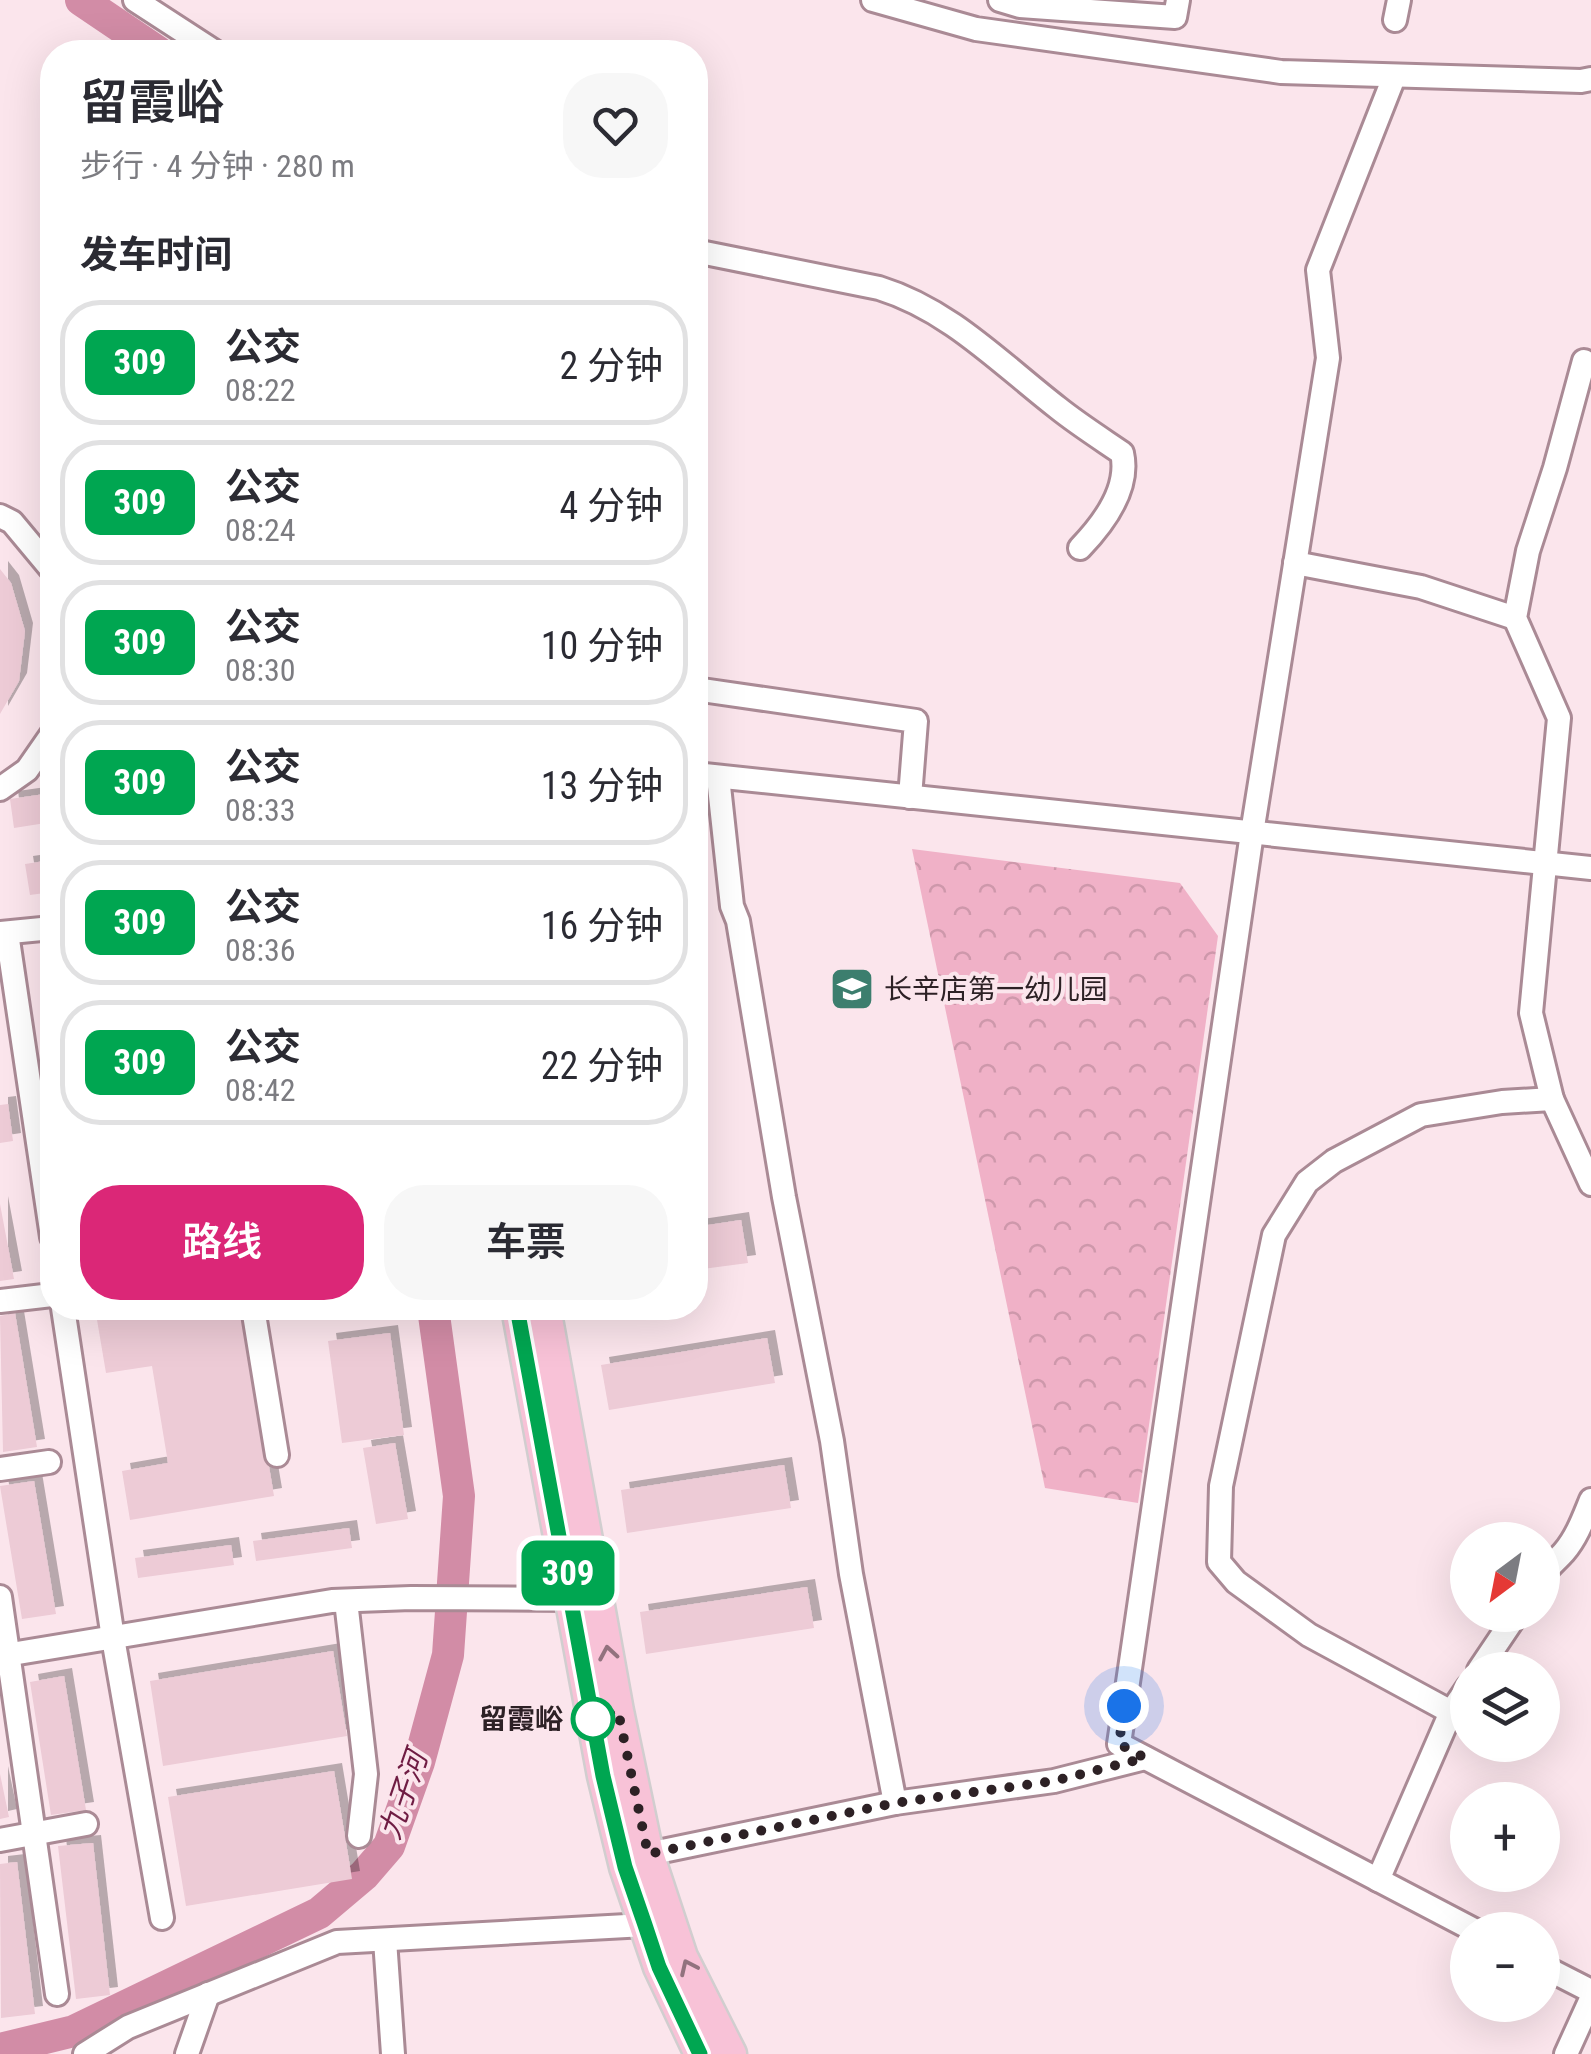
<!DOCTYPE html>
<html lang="zh">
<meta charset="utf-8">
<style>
body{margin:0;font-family:"Roboto Condensed","Noto Sans SC",sans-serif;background:#f7f7f7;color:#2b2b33;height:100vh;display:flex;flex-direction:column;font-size:38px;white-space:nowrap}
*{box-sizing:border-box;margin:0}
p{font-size:32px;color:#7c7c81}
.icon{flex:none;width:55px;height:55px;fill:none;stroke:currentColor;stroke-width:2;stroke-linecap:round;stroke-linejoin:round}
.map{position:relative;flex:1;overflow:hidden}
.panel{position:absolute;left:40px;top:40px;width:668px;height:1280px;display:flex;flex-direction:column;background:#fff;border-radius:40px;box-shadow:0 10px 40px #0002}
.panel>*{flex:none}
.badge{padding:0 20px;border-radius:15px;font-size:35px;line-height:65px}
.needle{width:65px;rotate:212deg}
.fabs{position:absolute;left:1450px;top:1522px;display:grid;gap:20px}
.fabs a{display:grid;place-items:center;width:110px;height:110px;border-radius:50%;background:#fff;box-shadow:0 10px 40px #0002;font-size:50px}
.you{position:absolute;width:50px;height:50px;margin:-25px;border:8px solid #fff;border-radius:50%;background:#1a73e8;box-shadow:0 0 0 15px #1a73e833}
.map>.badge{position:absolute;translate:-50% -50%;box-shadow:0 0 0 5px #fff}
h2{padding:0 40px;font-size:38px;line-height:90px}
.round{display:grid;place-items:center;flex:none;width:105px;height:105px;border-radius:40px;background:#f7f7f7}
.head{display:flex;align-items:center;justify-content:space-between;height:170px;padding:0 40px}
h1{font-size:48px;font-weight:600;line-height:75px}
.action{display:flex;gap:20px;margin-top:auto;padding:20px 40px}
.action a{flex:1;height:115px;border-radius:40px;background:#db2777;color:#fff;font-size:40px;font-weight:600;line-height:115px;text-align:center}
.action a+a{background:#f7f7f7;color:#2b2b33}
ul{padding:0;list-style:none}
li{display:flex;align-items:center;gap:30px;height:125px;margin:0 20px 15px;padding:0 20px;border:5px solid #e1e1e2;border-radius:40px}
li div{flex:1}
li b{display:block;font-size:38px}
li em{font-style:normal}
li .badge{min-width:110px;font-weight:700;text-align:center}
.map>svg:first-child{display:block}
</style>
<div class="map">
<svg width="1591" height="2054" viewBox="0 0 1591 2054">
<defs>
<pattern id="park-crowns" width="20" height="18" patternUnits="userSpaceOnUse" patternTransform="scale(2.5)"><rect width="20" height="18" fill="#f0b1c7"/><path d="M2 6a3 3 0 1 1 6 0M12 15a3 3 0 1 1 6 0" fill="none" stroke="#ce98ab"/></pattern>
<filter id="shadow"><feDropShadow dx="8" dy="-8" stdDeviation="0" flood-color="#0004"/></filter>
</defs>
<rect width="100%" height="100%" fill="#fbe5ec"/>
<polygon fill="url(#park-crowns)" points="912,849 1180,883 1218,936 1138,1503 1045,1488"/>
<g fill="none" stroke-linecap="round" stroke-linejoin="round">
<g stroke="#d28ca6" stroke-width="32">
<polyline points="81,0 158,52"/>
<polyline points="0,2049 74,2031 319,1913 364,1875 389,1846 419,1762 448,1655 459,1496 433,1308"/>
</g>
</g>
<g fill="#edcbd6" filter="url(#shadow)">
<polygon points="0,569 11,583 25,631 19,681 0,714"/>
<polygon points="52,793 52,822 14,828 10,799"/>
<polygon points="52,860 52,892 30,895 25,864"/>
<polygon points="8,1104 13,1141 0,1143 0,1105"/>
<polygon points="0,1204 14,1279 0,1281"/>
<polygon points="741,1220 748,1263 695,1270 695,1227"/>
<polygon points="95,1308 242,1308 274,1496 130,1520 122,1471 168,1463 152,1366 106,1373"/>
<polygon points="15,1313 37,1447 3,1452 0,1316"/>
<polygon points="390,1333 404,1435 342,1443 328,1341"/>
<polygon points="767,1338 775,1383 609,1410 601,1365"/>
<polygon points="395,1443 408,1519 376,1524 363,1448"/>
<polygon points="784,1465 791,1508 627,1533 621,1490"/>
<polygon points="34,1481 56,1614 22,1619 0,1486"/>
<polygon points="349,1528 352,1548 256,1561 253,1541"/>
<polygon points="231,1545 234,1565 138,1578 135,1558"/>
<polygon points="807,1587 814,1628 646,1654 640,1612"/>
<polygon points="333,1651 347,1736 163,1766 150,1681"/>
<polygon points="64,1676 86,1810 51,1815 30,1682"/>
<polygon points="334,1771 352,1879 186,1906 168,1797"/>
<polygon points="0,1774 9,1817 0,1819"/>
<polygon points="93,1843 110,1995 76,1999 58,1846"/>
<polygon points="17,1862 35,2014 1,2018 0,1864"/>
</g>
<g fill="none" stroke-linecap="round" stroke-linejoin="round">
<defs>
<g id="minor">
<polyline points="135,0 215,52"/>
<polyline points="873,0 976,29 1281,72 1581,81 1591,79"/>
<polyline points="1000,0 1020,6 1175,17 1178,0"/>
<polyline points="1395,20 1399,0"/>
<polyline points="1394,77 1318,270 1328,358 1252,833 1119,1744 1474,1930"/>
<path d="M695,251L879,288C950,310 1000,363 1058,408C1078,424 1100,438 1122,453C1130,488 1104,523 1080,548"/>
<polyline points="1584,361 1555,468 1528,551 1515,618 1559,718 1531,1013 1552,1099 1591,1184"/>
<polyline points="0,516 12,522 52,570"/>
<polyline points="1295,563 1421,587 1515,618"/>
<polyline points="695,689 916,721 910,797"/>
<polyline points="695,774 1591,868"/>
<polyline points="718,777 732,906 738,921 784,1197 832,1441 851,1574 895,1803"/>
<polyline points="0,789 27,770 52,734"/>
<polyline points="0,933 52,928"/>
<polyline points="7,933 52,1237"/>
<polyline points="0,1301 52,1295"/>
<polyline points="63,1308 113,1638 162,1918"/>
<polyline points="253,1308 277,1455"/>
<polyline points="0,1469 49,1462"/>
<path d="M1542,1576C1549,1566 1557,1560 1564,1552C1577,1537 1584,1517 1591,1500"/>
<polyline points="0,1597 57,1994"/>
<polyline points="346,1601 366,1774 359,1836"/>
<polyline points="0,1656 332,1601 411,1598 573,1599"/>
<polyline points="1479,1670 1516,1615"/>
<polyline points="1451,1712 1309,1635 1236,1582 1219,1562 1221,1486 1274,1235 1307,1182 1334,1161 1421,1115 1502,1102 1552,1099"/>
<polyline points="0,1840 86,1824"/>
<polyline points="648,1854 895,1803 1054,1781 1145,1758"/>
<polyline points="1378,1880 1451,1712 1468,1687"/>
<polyline points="385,1940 393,2054"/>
<polyline points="1542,1966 1591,1991"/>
<polyline points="85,2054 128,2027 337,1942 645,1925"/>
<polyline points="187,2054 208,1994"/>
<polyline points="1566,2054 1591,1999"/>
</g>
<g id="major">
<polyline points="517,1308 603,1776 625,1867 659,1967 700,2054"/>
<polyline points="545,1308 618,1711 648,1854 682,1957 731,2054"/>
</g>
</defs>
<use href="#minor" stroke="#aa8a95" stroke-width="28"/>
<use href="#major" stroke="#d1cecf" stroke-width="35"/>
<use href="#minor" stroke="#fff" stroke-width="22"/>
<use href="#major" stroke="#f8c2d7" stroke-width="30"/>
</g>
<defs><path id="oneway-chevron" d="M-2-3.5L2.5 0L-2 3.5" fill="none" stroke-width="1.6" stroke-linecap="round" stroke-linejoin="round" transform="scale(2.5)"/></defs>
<g stroke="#92727e">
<use href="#oneway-chevron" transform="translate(608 1653) rotate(-100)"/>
<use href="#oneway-chevron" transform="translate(688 1967) rotate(-115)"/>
</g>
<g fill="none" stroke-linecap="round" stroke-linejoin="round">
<defs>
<polyline id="line" points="517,1308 603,1776 625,1867 645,1925 659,1967 700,2054"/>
</defs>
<use href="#line" stroke="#fff" stroke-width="22"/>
<use href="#line" stroke="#00a651" stroke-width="15"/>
<polyline stroke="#2d2125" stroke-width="10" stroke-dasharray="0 18" points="593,1719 618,1711 648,1854 895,1803 1054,1781 1145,1758 1119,1744 1124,1706"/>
</g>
<defs>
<symbol id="school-square" viewBox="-11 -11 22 22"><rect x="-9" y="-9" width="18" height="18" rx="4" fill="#3c7e6e" stroke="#fbe5ec"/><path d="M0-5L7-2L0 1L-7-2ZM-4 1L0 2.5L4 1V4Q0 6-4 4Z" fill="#fff"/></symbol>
</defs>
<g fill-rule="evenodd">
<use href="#school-square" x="827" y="964" width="50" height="50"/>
</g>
<circle fill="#fff" stroke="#00a651" stroke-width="5" cx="593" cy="1719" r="20"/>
<g text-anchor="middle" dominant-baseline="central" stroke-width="8" stroke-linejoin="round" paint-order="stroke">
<g font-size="28" fill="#2d2125" stroke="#fbe5ec" text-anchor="start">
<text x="884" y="989">长辛店第一幼儿园</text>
</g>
<g font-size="28" font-weight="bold" fill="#2d2125" stroke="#fbe5ec" text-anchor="end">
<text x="563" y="1719">留霞峪</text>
</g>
<g font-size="30" font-style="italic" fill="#6f1c43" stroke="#fbe5ec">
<text transform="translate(403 1795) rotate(-71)">九子河</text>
</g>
</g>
</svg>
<div class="fabs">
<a><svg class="needle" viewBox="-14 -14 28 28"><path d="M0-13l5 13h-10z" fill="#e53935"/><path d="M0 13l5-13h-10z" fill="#7c7c81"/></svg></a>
<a><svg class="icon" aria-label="layers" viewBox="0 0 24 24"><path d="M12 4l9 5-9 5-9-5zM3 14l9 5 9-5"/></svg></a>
<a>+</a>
<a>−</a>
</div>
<div class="you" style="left:1124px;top:1706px"></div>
<b class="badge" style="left:568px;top:1573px;background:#00a651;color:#fff">309</b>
<section class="panel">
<div class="head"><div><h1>留霞峪</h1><p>步行 · 4 分钟 · 280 m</p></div><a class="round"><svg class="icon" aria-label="heart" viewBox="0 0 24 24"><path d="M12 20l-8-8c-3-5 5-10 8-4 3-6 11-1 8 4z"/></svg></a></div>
<h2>发车时间</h2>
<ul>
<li><span class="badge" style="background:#00a651;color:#fff">309</span><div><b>公交</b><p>08:22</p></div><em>2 分钟</em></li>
<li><span class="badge" style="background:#00a651;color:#fff">309</span><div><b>公交</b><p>08:24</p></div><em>4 分钟</em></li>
<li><span class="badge" style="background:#00a651;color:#fff">309</span><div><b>公交</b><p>08:30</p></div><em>10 分钟</em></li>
<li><span class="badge" style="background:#00a651;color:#fff">309</span><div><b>公交</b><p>08:33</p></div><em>13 分钟</em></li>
<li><span class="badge" style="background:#00a651;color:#fff">309</span><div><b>公交</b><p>08:36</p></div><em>16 分钟</em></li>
<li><span class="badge" style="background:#00a651;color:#fff">309</span><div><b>公交</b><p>08:42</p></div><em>22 分钟</em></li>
</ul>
<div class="action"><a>路线</a><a>车票</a></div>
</section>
</div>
